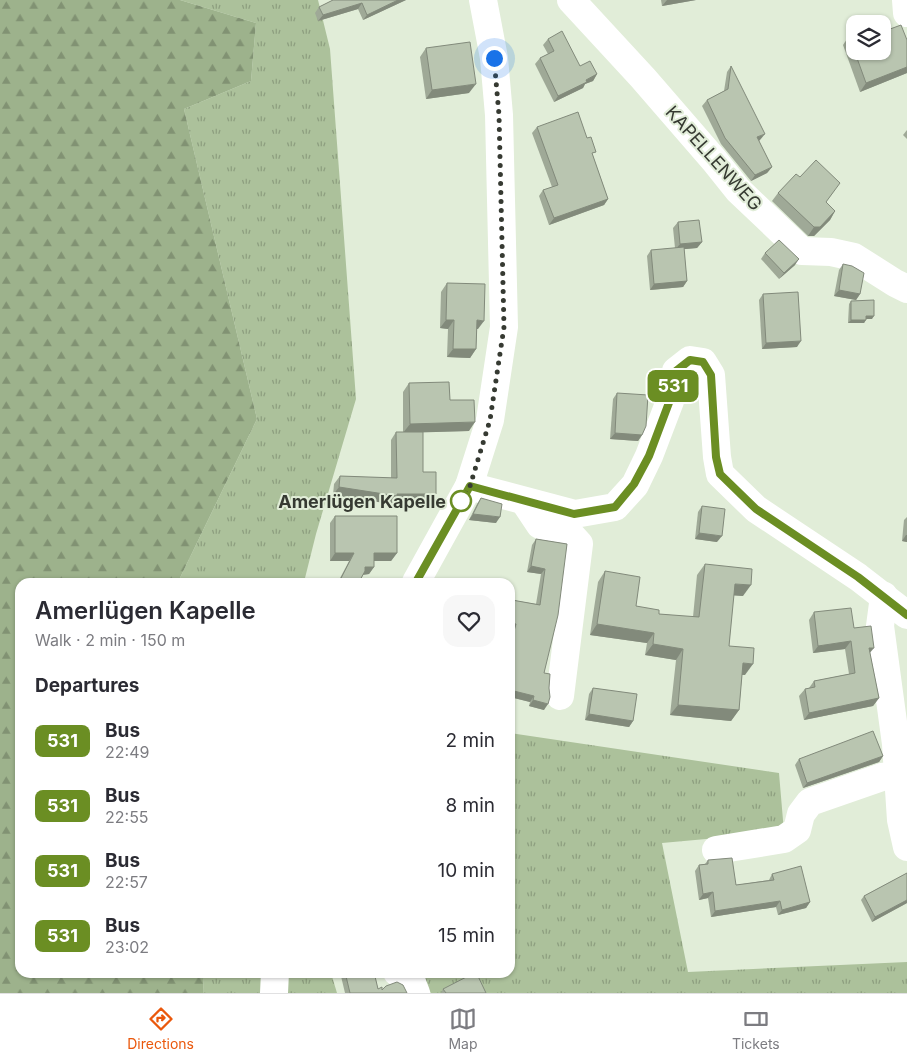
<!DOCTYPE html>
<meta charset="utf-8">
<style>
body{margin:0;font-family:Inter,sans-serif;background:#f7f7f7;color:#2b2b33;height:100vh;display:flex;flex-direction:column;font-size:19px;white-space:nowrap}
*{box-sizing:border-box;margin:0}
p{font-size:16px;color:#7c7c81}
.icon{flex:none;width:28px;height:28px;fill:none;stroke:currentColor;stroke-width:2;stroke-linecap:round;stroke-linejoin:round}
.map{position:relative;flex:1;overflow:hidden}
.panel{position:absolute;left:15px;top:578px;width:500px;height:400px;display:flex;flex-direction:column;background:#fff;border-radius:15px;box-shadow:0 1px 4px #0004}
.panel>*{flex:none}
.badge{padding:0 10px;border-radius:8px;font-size:18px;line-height:32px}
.controls{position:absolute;left:846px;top:15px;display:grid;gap:10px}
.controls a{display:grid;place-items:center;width:45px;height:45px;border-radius:10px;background:#fff;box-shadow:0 1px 4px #0004;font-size:25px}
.you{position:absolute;width:25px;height:25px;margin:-12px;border:4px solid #fff;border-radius:50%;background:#1a73e8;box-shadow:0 0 0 8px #1a73e833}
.map>.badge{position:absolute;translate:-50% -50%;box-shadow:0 0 0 2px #fff}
h2{padding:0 20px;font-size:19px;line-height:45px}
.round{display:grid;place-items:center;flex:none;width:52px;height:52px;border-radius:15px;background:#f7f7f7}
.summary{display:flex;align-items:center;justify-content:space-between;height:85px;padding:0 20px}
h1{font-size:24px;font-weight:600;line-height:38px}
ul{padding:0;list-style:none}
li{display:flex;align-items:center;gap:15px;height:65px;padding:0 20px}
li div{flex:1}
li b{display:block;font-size:19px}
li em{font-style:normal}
li .badge{min-width:55px;font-weight:700;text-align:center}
.dock{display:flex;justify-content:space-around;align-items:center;height:70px;border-top:1px solid #e1e1e2;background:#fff;font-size:14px;color:#7c7c81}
.dock a{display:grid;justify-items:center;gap:2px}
.dock .current{color:#ea580c}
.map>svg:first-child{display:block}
</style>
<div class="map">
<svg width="907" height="993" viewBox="0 0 907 993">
<defs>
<pattern id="grass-tufts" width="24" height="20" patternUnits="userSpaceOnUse" patternTransform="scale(1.25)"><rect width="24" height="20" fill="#acc19b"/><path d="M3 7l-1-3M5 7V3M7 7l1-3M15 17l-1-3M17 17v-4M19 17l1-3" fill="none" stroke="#8d9e7f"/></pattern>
<pattern id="forest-firs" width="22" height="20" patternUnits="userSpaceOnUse" patternTransform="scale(1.25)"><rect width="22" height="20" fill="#9db28c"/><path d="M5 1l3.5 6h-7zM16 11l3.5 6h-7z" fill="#819273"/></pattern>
</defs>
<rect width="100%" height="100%" fill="#e1edd8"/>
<g fill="url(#grass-tufts)">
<polygon points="180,0 318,0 330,49 356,399 316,534 304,582 178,582 257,419 184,109 251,81 256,23"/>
<polygon points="510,733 779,773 784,832 662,843 688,972 907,962 907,993 431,993 420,973 510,972"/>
<polygon points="204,972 331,973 337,993 203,993"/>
</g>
<polygon fill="url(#forest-firs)" points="0,0 180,0 256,23 251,81 184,109 257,419 178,582 20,582 20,972 204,973 203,993 0,993"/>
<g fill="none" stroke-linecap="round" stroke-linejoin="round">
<g stroke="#fff" stroke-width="28">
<polyline points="571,0 643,78 714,160 738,190 802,251 831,252 854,257 895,283 907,289"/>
<polyline points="906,0 907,13"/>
<polyline points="469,486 575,514 615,507 635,485 649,456 670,401 676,371 690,360 703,362 711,375 717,457 720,474 756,509 858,577 907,615"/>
<polyline points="526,504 540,525 569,533 579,544 560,696"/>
<polyline points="416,582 469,486 490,420 504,327 499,115 494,58 483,0"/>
<polyline points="884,596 880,626 896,744 901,820 907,847"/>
<polyline points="716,850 784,839 797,830 801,814 810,802 882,777 898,775"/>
<polyline points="397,972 411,980 416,993"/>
<polyline points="274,993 275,972"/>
</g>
</g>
<g fill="#9fa997">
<polygon points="333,0 406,0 363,20 358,9 318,21 315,13 319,7"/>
<polygon points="661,0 696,0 662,6"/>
<polygon points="849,36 907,40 907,73 860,92 843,45"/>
<polygon points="548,39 580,66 597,74 593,81 585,84 583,88 554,102 535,64 540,58 548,54 543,45"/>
<polygon points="426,48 469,93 426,99 420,57"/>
<polygon points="731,66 760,140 759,141 772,167 767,173 751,181 721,144 702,106 707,100 724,91 727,72"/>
<polygon points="537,127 593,156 608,199 604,205 549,225 539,196 543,190 552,187 532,133"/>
<polygon points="907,130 907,139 903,135"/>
<polygon points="800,177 834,191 826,202 835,211 830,220 814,236 808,236 772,201 778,193"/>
<polygon points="678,222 702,242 697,248 684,249 687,281 683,287 650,290 647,256 651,250 675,248 673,228"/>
<polygon points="765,253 795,265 779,279 761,259"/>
<polygon points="843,264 860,294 856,300 834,296 839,270"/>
<polygon points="447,283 478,329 477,329 476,349 470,358 447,357 448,329 440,328 441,292"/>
<polygon points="763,294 797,347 762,349 759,300"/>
<polygon points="851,301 872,319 866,319 864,323 848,323 849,304"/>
<polygon points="409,383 450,400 469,431 423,432 423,472 431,501 393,502 391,504 333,495 334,484 340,476 391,478 391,440 396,432 403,432 403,392"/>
<polygon points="617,393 642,435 638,441 610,439 613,399"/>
<polygon points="481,498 496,523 469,520 477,504"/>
<polygon points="702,506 717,542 695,539 698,512"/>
<polygon points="335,516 397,553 391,561 374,561 374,567 369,574 363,575 359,582 338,582 349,561 330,561 330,523"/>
<polygon points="907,517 907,542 902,541 904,520"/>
<polygon points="536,539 567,544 544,673 544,710 529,706 530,702 510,697 510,635 511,630 510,630 510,603 512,600 536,604 541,574 527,572 532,545"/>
<polygon points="705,564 743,596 733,595 729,646 745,675 742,675 739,710 731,721 670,715 676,660 645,655 647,643 590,635 598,582 605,571 636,606 659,614 693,617 697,575"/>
<polygon points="814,612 854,628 870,653 879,698 873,706 804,720 799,696 805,689 809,688 814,681 849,674 845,649 813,653 809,620"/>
<polygon points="593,688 633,721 629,727 585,720 589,694"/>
<polygon points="883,756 879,762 803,788 795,765 799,759"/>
<polygon points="708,860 736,885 769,880 772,874 810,902 806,908 778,915 776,907 711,917 708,898 699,900 695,871 699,865 705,864"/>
<polygon points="907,873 907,903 872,922 861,900 864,896"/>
<polygon points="340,972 374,972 378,989 407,993 345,993"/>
<polygon points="443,989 486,993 441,993"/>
</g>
<g fill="#828a7b">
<polygon points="398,0 406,0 363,20 367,15"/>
<polygon points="667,0 696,0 662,6"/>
<polygon points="362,3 358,9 318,21 323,15"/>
<polygon points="907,67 907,73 860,92 866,83"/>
<polygon points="597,74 593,81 585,84 583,88 554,102 558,96"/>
<polygon points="476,84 469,93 426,99 432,90"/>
<polygon points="765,134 760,140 753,143 757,137"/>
<polygon points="772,167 767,173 751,181 755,175"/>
<polygon points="608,199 604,205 549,225 554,218"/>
<polygon points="835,211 830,220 814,236 808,236 814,227"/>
<polygon points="702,242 697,248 675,250 680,244"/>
<polygon points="799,259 795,265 779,279 784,273"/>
<polygon points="687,281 683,287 650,290 654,284"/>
<polygon points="839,290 860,294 856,300 834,296"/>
<polygon points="866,316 874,316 872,319 864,319"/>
<polygon points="446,320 454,320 448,329 440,328"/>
<polygon points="477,320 484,321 478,329 471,329"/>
<polygon points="851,320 866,320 864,323 848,323"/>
<polygon points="801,341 797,347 762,349 766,343"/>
<polygon points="453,349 476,349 470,358 447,357"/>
<polygon points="475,422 469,431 403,433 410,424"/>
<polygon points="615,433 642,435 638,441 610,439"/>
<polygon points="339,487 436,494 431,501 393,502 391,504 333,495"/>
<polygon points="473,514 500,517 496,523 469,520"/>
<polygon points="699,533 722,536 717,542 695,539"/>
<polygon points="906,535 907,535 907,542 902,541"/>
<polygon points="335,553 354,553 349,561 330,561"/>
<polygon points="374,553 397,553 391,561 369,561"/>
<polygon points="531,566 545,569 541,574 527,572"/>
<polygon points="365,567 374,567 369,574 360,575"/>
<polygon points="735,584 751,585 743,596 727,595"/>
<polygon points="510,623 516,624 511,630 510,630"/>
<polygon points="597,624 654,633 647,643 590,635"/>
<polygon points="851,641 845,649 813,653 818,646"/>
<polygon points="653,644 683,649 676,660 645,655"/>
<polygon points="869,648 874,648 868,655"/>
<polygon points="743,663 753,664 745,675 735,674"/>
<polygon points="510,690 534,696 530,702 510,697"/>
<polygon points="879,698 873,706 804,720 809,713"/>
<polygon points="533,700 548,704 544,710 529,706"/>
<polygon points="678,705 739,710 731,721 670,715"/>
<polygon points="589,714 633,721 629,727 585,720"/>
<polygon points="883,756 879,762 803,788 807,783"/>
<polygon points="713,892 708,898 699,900 703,894"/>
<polygon points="907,900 907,903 872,922 875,917"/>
<polygon points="780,901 776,907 711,917 715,911"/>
<polygon points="810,902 806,908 778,915 782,910"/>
</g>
<g fill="#b9c5b0" stroke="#828a7b">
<polygon points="333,0 398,0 367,15 362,3 323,15 319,7"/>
<polygon points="901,25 907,40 907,67 866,83 849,36 855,34 855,51 882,51 882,32"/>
<polygon points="562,31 580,66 590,61 597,74 586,80 587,82 558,96 540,58 554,51 548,39"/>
<polygon points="470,42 476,84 432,90 426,48"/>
<polygon points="731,66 765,134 757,137 772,167 755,175 725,138 707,100 728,89"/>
<polygon points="578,112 587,138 591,137 596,152 592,153 608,199 554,218 543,190 558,185 537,127"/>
<polygon points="816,160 840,183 826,202 835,211 820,227 814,227 778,193 796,174 800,177"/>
<polygon points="699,220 702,242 680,244 678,222"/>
<polygon points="779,240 799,259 784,273 765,253"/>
<polygon points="684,247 687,281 654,284 651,250"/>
<polygon points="843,264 852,266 864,273 860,294 839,290"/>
<polygon points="447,283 485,284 484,321 477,320 476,349 453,349 454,320 446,320"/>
<polygon points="798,292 801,341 766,343 763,294"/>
<polygon points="874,300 874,316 866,316 866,320 851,320 851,301"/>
<polygon points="449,382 450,400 474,400 475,422 410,424 409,383"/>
<polygon points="617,393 648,395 646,426 642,435 615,433"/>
<polygon points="396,432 423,432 423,472 436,472 436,494 397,494 397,496 339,487 340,476 397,478"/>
<polygon points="481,498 502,504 500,517 473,514"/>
<polygon points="702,506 725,509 722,536 699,533"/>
<polygon points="335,516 397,516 397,553 374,553 374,567 365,567 365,571 359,582 339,582 354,553 335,553"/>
<polygon points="536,539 567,544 558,615 544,673 550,674 549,688 550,697 548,704 533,700 534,696 510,690 510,645 516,624 510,623 510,611 512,600 540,605 545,569 531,566"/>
<polygon points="705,564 752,569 751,585 735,584 729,646 754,648 753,664 743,663 739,710 678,705 683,649 653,644 654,633 597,624 605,571 640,577 636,606 659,610 659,614 699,617"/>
<polygon points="851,608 854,628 871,626 874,648 869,648 879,698 809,713 805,689 815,687 814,681 855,673 851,641 818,646 814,612"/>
<polygon points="593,688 637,694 633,721 589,714"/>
<polygon points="873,731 883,756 807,783 799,759"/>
<polygon points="732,858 736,885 774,880 772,874 801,866 810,902 782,910 780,901 715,911 713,892 703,894 699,865 708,864 708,860"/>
<polygon points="907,873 907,900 875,917 864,896"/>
<polygon points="345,972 374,972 378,989 382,987 382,990 386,986 397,982 403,985 407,993 350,993"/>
<polygon points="476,972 486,993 446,993 443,989"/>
</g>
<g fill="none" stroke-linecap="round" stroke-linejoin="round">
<defs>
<polyline id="line" points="416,582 470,486 574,514 615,507 634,484 649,456 670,400 676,371 690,360 703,362 711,375 716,457 720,474 756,509 858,577 907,615"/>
</defs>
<use href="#line" stroke="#fff" stroke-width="11"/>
<use href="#line" stroke="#6b8e23" stroke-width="8"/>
<polyline stroke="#363a32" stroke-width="5" stroke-dasharray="0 9" points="461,501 470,486 490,420 504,327 499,115 494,58"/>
</g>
<circle fill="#fff" stroke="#6b8e23" stroke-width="2.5" cx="461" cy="501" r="10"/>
<g text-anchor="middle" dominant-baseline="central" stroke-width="4" stroke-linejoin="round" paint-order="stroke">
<g font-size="18" fill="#363a32" stroke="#e1edd8">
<text transform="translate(714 158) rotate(48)">KAPELLENWEG</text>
</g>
<g font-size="18" font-weight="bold" fill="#363a32" stroke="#e1edd8" text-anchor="end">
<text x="446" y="501">Amerlügen Kapelle</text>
</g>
</g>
</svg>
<div class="controls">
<a><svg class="icon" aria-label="layers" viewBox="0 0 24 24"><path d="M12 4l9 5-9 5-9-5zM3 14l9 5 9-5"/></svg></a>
</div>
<div class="you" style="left:494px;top:58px"></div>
<b class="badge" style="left:673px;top:386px;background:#6b8e23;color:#fff">531</b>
<section class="panel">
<div class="summary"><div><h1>Amerlügen Kapelle</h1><p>Walk · 2 min · 150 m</p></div><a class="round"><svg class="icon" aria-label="heart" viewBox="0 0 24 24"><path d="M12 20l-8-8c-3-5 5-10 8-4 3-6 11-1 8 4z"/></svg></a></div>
<h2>Departures</h2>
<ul>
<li><span class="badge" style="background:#6b8e23;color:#fff">531</span><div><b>Bus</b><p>22:49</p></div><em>2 min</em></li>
<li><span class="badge" style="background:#6b8e23;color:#fff">531</span><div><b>Bus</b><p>22:55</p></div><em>8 min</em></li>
<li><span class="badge" style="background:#6b8e23;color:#fff">531</span><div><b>Bus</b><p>22:57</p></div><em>10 min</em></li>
<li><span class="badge" style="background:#6b8e23;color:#fff">531</span><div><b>Bus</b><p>23:02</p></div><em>15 min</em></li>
</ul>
</section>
</div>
<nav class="dock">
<a class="current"><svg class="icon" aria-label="directions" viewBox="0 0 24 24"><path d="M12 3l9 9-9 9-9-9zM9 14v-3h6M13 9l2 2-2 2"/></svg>Directions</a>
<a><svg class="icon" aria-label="map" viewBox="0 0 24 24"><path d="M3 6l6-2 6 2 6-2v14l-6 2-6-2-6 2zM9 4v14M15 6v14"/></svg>Map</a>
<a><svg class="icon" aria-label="tickets" viewBox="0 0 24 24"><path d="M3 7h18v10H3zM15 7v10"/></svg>Tickets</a>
</nav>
